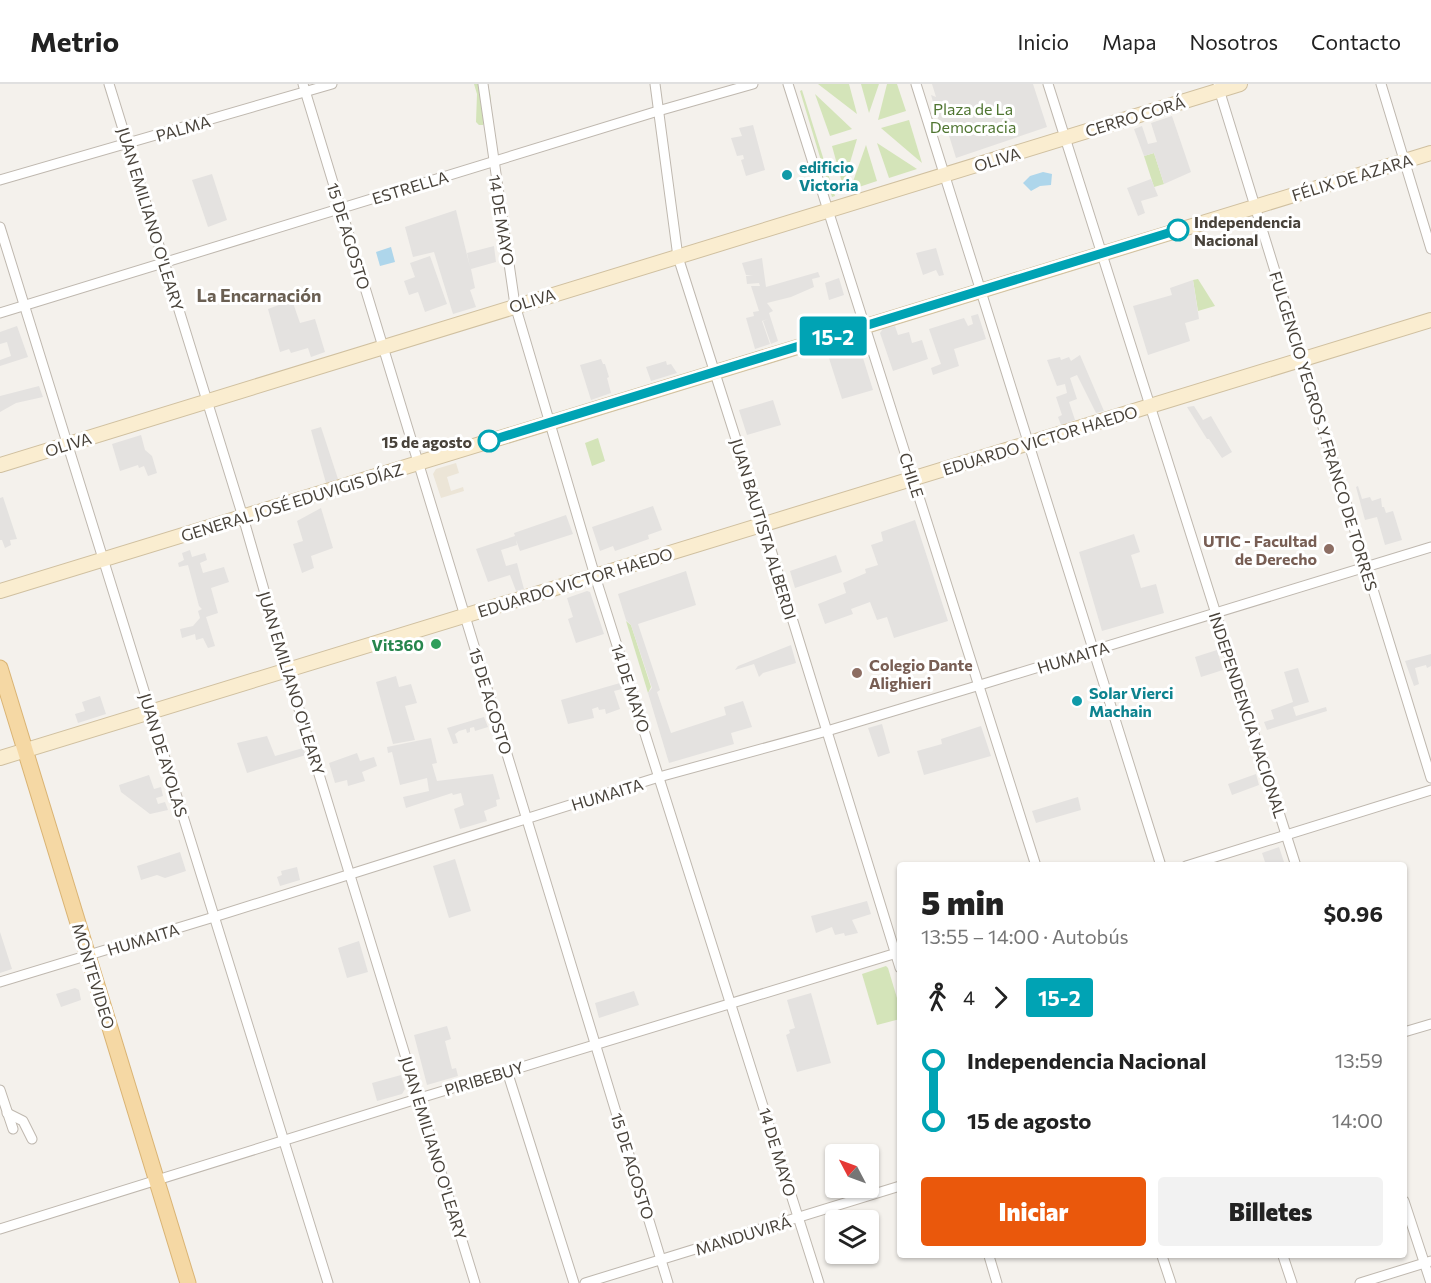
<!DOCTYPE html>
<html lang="es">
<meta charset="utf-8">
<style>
body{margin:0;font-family:Commissioner,sans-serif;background:#f2f2f2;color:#222;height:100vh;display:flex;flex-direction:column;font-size:22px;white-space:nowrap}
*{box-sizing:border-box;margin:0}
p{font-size:20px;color:#767676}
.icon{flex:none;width:33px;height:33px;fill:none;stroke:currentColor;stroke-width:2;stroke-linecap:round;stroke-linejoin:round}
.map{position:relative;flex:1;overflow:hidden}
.sheet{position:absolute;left:897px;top:778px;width:510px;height:396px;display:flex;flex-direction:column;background:#fff;border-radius:6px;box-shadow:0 2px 4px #0004}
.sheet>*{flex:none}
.badge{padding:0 12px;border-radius:4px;font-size:21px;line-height:39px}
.needle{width:39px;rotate:311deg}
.fabs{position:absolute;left:825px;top:1060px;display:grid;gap:12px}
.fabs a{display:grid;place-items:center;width:54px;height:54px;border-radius:6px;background:#fff;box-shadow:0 2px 4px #0004;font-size:30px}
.map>.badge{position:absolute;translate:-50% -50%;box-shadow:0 0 0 3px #fff}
.legs{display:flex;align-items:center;gap:9px;height:66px;padding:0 24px;font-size:20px}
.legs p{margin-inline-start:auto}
.overview{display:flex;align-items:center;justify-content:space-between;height:102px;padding:0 24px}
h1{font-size:33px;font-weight:800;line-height:45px}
.cta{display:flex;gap:12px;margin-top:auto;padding:12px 24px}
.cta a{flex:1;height:69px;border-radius:6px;background:#ea580c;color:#fff;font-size:24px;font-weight:800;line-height:69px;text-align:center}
.cta a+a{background:#f2f2f2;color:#222}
ul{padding:0 24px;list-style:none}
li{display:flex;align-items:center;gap:21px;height:60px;font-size:22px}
li i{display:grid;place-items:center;width:9px;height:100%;margin:0 8px;background:currentColor}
li i::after{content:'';width:15px;height:15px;margin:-8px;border:4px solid;border-radius:50%;background:#fff}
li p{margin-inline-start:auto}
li:first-child i{background:linear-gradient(#0000 50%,currentColor 0)}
li:last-child i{background:linear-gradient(currentColor 50%,#0000 0)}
header{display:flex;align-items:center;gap:36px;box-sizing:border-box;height:84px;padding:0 30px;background:#fff;border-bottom:2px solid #e0e0e0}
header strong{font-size:28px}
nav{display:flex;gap:33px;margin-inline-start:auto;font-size:21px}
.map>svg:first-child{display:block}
</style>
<header>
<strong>Metrio</strong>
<nav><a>Inicio</a><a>Mapa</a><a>Nosotros</a><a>Contacto</a></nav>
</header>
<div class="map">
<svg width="1431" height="1199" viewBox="0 0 1431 1199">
<rect width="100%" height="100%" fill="#f4f1ec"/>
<polygon fill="#ece5d7" points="456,379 459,389 447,393 451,407 463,403 464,407 441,414 433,390 436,385"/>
<g fill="#d4e4b9">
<path d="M474,0H487C493,12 492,30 483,41H479L476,38L477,10Z"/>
<polygon points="818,0 849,0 857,30"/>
<polygon points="861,0 879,0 869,29"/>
<polygon points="887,0 897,0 906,27 878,36"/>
<polygon points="802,6 835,112 832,113 800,7"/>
<polygon points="815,10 852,45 830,52"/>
<polygon points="909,36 922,79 881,44"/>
<polygon points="857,55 843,102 832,62"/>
<polygon points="877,59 917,85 889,94"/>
<polygon points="866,61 877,97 850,106"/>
<polygon points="1154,69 1164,100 1154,103 1144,72"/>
<polygon points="1198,195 1215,222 1198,227 1193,196"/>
<polygon points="598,354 605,377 592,382 585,359"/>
<polygon points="626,537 631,541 651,603 648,609"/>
<polygon points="886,882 888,884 900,924 900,935 877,941 862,890"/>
</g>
<g fill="#e4e2e0">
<polygon points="932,0 1033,0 1047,43 956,74 946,42 941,45 931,11 936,13"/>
<polygon points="1172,32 1191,88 1164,100 1154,69 1144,72 1134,45 1142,42 1148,60 1157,58 1151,39"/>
<polygon points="753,41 765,86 746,92 741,76 744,75 743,71 737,72 731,54 742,52 739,44"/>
<polygon points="212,90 227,136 208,143 192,96"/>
<polygon points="1151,95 1158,112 1141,117 1145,129 1138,132 1127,104"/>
<polygon points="456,126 470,183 467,169 494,162 496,178 471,185 475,204 470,206 476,223 453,230 434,168 413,173 405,143"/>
<polygon points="936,164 944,191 939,192 936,186 923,191 916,169"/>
<polygon points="430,172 447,220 425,228 418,208 409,211 404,197 415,193 410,179"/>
<polygon points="762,174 766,203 818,188 820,193 812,195 814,203 791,213 767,219 773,227 769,229 778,257 771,260 763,237 768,235 762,237 770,260 755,265 746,234 754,232 753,228 759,227 751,202 760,202 759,199 747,200 746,192 753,191 746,191 742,179"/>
<polygon points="839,194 844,211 829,216 825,199"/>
<polygon points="1193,196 1199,235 1185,239 1190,257 1148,271 1133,222 1172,211 1170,204"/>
<polygon points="292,216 300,239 315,235 325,268 311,273 308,264 291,269 289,265 280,268 268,225"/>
<polygon points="978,230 986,255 954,265 959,282 933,291 931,284 941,280 929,245 964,234 968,242 973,240 971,232"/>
<polygon points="17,242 28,273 0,282 0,276 11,272 7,258 0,260 0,248"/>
<polygon points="895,242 898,251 909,248 912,259 922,256 928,275 893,287 880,249 883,245"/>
<polygon points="858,258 873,306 842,315 827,268"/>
<polygon points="1080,271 1104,327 1096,329 1077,291 1070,294 1077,315 1069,318 1075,336 1061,341 1058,333 1062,331 1056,313 1067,309 1065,300 1057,302 1047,276 1060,273 1061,276 1069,273 1071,277"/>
<polygon points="601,275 603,280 605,280 609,293 607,294 611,309 591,316 580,281"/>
<polygon points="666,277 667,281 671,280 677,289 651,297 646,283"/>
<polygon points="39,302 43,313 16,319 0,328 0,312"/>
<polygon points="773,316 781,341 747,351 739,326"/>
<polygon points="1194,322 1203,336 1211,332 1232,368 1222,374 1209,355 1207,355 1187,323"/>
<polygon points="321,343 338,395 326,399 311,346"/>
<polygon points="141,351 145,366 152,372 157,389 148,392 144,382 139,384 138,381 120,387 112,360"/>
<polygon points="1358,402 1362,415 1370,413 1372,417 1381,414 1382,423 1384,423 1386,429 1393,427 1402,456 1385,461 1377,433 1365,436 1356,403"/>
<polygon points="3,413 17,455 10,456 11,461 5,464 2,456 0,456 0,414"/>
<polygon points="653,422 662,446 648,451 649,455 615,467 613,462 600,467 592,443"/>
<polygon points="321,424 333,464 311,472 314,484 302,489 293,460 303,457 297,437"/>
<polygon points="566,431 573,450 520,467 516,456 517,461 501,466 506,482 517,479 524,505 516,507 510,491 488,498 476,465 515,452 514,449"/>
<polygon points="915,436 948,537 894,554 887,533 877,536 870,518 851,525 853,530 825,540 818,520 846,509 843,499 866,489 865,485 878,481 871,461 883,457 881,448"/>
<polygon points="1134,450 1140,468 1131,471 1141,504 1156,500 1164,529 1102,547 1079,468"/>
<polygon points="190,466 192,473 205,469 207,476 200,479 203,489 224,483 229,498 211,504 218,529 206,533 215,562 208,564 203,554 196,556 195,550 182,554 180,545 193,542 200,534 198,527 202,525 199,522 188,481 179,483 178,479 184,476 182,469"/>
<polygon points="836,471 842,488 795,504 790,487"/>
<polygon points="686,487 696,521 638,540 660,606 657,608 671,649 726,631 724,623 743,617 752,643 731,649 734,660 669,679 648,609 652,604 631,541 626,536 618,510"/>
<polygon points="587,507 590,508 604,550 576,559 568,535 573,533 567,514"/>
<polygon points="791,561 796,579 763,589 759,593 754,580 735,586 738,582"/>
<polygon points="1217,566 1223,586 1201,593 1195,573"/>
<polygon points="1431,570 1431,582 1427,584 1426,581 1415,584 1419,600 1414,602 1405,577"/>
<polygon points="1298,584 1309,618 1293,623 1296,632 1326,623 1327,627 1267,646 1264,638 1274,635 1271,626 1293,618 1284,588"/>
<polygon points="396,592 399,603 411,600 417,619 405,622 415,656 393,660 376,598"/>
<polygon points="620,599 622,605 614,607 620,625 606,630 605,625 599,626 598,623 592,625 594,634 568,640 561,616"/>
<polygon points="100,612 106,630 78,639 75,630 85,627 82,618"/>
<polygon points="484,633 488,643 475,647 474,643 470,644 470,648 467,649 466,645 459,647 455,650 458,659 453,660 447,644"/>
<polygon points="882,640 890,669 878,673 868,644"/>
<polygon points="981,642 991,672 924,691 917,667 942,660 941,655"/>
<polygon points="267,652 275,672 303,664 306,671 247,689 237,659"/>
<polygon points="431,654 437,679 432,680 437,697 493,690 500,715 496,716 497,722 484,727 487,737 460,745 454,725 464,721 461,709 453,711 452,709 406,724 403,713 429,707 427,694 400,701 392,668 388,669 387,663"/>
<polygon points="357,669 360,677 374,673 377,682 362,688 365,697 348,702 347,696 335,699 329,679"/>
<polygon points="1256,690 1259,701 1232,711 1228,700"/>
<polygon points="149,691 154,705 161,703 163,712 156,714 158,720 165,718 168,726 150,730 121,708 119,701"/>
<polygon points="1078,713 1081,726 1036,739 1032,727"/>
<polygon points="1279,763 1285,781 1266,781 1262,769"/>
<polygon points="180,768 186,787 165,794 157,791 141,796 137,782"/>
<polygon points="455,775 471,827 449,834 433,782"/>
<polygon points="297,783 300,796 280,802 277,793 282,791 281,787"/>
<polygon points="867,817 871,830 852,836 858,849 845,852 844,849 835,851 832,843 816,849 811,832"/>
<polygon points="0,848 12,885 0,889"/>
<polygon points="359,857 368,888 347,894 338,864"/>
<polygon points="75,904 79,906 81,916 61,923 56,910"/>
<polygon points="634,907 639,921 599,934 595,919"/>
<polygon points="811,909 831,979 797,988 786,951 790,949 789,946 795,944 787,916"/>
<polygon points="447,942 451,955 445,957 452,985 456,984 458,992 427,1001 414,951"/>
<polygon points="401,991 405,1005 402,1010 377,1017 372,999"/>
</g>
<g fill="#aed6eb">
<polygon points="1043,88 1052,90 1051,101 1040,102 1031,107 1023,99 1030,92"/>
<polygon points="391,163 395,178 380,182 376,168"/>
</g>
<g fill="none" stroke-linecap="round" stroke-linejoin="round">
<defs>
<g id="street">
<polyline points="109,0 243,433 287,586 475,1199"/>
<polyline points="303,0 668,1199"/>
<polyline points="483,0 515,221 595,492 819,1199"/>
<polyline points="655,0 678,173 763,440 900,884"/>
<polyline points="788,0 1036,782"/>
<polyline points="916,0 1161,782"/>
<polyline points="1048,0 1296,782"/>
<polyline points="1381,0 1431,165"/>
<polyline points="1218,2 1431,694"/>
<polyline points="0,96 332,0"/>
<polyline points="0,143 328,1199"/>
<polyline points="0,229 658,27 753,0"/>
<polyline points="1186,782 1431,706"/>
<polyline points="0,898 214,833 659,693 827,647 980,601 1431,463"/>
<polyline points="1404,948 1431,940"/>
<polyline points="507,987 574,1199"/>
<polyline points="0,1006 13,1045"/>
<polyline points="7,1029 23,1037 32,1055"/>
<polyline points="1404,1117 1431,1199"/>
<polyline points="0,1145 420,1014 900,868"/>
<polyline points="989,1172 997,1199"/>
<polyline points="1162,1172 1171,1199"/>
<polyline points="1283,1172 1292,1199"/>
<polyline points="585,1199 900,1102"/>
<polyline points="1360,1199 1431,1177"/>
</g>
<g id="secondary">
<polyline points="0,381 1240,0"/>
<polyline points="0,507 1431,69"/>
<polyline points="0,674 1431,236"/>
</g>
<polyline id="primary" points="0,584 188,1199"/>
</defs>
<use href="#street" stroke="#bfb8af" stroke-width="11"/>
<use href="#secondary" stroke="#d0c0a0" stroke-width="16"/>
<use href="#primary" stroke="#dab474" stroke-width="17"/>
<use href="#street" stroke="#fff" stroke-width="9"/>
<use href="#secondary" stroke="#faedd0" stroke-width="14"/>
<use href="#primary" stroke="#f5d8a4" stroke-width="15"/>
</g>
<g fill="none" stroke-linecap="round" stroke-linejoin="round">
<defs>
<polyline id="line-1" points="489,357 1178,146"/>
</defs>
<use href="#line-1" stroke="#fff" stroke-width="14"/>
<use href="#line-1" stroke="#00a3b4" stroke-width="9"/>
</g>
<g fill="#0f9aa8" stroke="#fff" stroke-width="2">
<circle cx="787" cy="91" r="6"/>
<circle cx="1077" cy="617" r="6"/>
</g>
<g fill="#fff" stroke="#00a3b4" stroke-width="3">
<circle cx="1178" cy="146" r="10"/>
<circle cx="489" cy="357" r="10"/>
</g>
<g fill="#8d6e63" stroke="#fff" stroke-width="2">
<circle cx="1329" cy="465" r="6"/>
<circle cx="857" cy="589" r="6"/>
</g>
<circle fill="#2e9e5b" stroke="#fff" stroke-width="2" cx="436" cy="560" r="6"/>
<g text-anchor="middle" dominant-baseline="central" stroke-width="6" stroke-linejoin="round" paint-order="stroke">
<g font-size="16" fill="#507632" stroke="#fff">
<text x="973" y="24">Plaza de La<tspan x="973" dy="18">Democracia</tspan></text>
</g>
<g font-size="16" fill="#48423a" stroke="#fff">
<text transform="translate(1135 32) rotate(-17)">CERRO CORÁ</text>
<text transform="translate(183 44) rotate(-16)">PALMA</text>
<text transform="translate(997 75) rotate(-17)">OLIVA</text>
<text transform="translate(1352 93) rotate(-17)">FÉLIX DE AZARA</text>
<text transform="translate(410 103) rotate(-17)">ESTRELLA</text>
<text transform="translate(151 135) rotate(73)">JUAN EMILIANO O'LEARY</text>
<text transform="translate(502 136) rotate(81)">14 DE MAYO</text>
<text transform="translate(349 152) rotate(73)">15 DE AGOSTO</text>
<text transform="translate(532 216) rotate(-17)">OLIVA</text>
<text transform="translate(1324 347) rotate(73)">FULGENCIO YEGROS Y FRANCO DE TORRES</text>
<text transform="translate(1040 356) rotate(-17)">EDUARDO VICTOR HAEDO</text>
<text transform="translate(68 360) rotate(-17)">OLIVA</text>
<text transform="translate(912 391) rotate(72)">CHILE</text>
<text transform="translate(292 418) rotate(-17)">GENERAL JOSÉ EDUVIGIS DÍAZ</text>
<text transform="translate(764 445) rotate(73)">JUAN BAUTISTA ALBERDI</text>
<text transform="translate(575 498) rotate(-17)">EDUARDO VICTOR HAEDO</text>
<text transform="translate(1073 573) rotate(-17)">HUMAITA</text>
<text transform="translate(292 599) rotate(73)">JUAN EMILIANO O'LEARY</text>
<text transform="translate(631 604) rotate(72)">14 DE MAYO</text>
<text transform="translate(491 617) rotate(73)">15 DE AGOSTO</text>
<text transform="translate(1248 631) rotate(72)">INDEPENDENCIA NACIONAL</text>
<text transform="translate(164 671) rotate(73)">JUAN DE AYOLAS</text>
<text transform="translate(607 710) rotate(-17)">HUMAITA</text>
<text transform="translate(143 855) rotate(-17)">HUMAITA</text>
<text transform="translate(94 892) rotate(73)">MONTEVIDEO</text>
<text transform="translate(484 994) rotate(-17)">PIRIBEBUY</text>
<text transform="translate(434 1064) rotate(73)">JUAN EMILIANO O'LEARY</text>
<text transform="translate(778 1068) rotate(73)">14 DE MAYO</text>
<text transform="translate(633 1082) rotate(73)">15 DE AGOSTO</text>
<text transform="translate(743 1151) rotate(-17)">MANDUVIRÁ</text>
</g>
<g font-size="16" font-weight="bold" fill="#0d838f" stroke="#fff" text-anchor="start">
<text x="799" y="82">edificio<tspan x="799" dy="18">Victoria</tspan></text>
<text x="1089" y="608">Solar Vierci<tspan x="1089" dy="18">Machain</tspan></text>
</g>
<g font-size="16" font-weight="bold" fill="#48423a" stroke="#fff" text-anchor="start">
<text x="1194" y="137">Independencia<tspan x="1194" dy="18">Nacional</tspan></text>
<text x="472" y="357" text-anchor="end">15 de agosto</text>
</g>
<g font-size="16" font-weight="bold" fill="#785e54" stroke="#fff" text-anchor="end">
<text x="1317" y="456">UTIC - Facultad<tspan x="1317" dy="18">de Derecho</tspan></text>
<text x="869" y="580" text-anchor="start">Colegio Dante<tspan x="869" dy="18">Alighieri</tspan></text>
</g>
<g font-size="16" font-weight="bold" fill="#27864d" stroke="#fff" text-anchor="end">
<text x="424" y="560">Vit360</text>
</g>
<g font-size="18" font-weight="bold" fill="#6a5f52" stroke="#fff">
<text x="259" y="211">La Encarnación</text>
</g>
</g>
</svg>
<div class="fabs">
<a><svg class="needle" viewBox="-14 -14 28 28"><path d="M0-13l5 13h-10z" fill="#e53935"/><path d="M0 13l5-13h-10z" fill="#767676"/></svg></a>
<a><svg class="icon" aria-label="layers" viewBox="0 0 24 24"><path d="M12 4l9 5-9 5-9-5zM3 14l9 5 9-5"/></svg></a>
</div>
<b class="badge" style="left:833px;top:252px;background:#00a3b4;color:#fff">15-2</b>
<section class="sheet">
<div class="overview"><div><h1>5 min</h1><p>13:55 – 14:00 · Autobús</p></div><b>$0.96</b></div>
<div class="legs"><svg class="icon" aria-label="walk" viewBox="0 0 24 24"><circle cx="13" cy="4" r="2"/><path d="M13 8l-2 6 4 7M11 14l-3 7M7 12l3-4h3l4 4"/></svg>4<svg class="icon" aria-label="forward" viewBox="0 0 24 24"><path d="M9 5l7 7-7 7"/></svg><b class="badge" style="background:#00a3b4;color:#fff">15-2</b></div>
<ul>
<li><i style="color:#00a3b4"></i><b>Independencia Nacional</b><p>13:59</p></li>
<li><i style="color:#00a3b4"></i><b>15 de agosto</b><p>14:00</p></li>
</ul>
<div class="cta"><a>Iniciar</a><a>Billetes</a></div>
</section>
</div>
